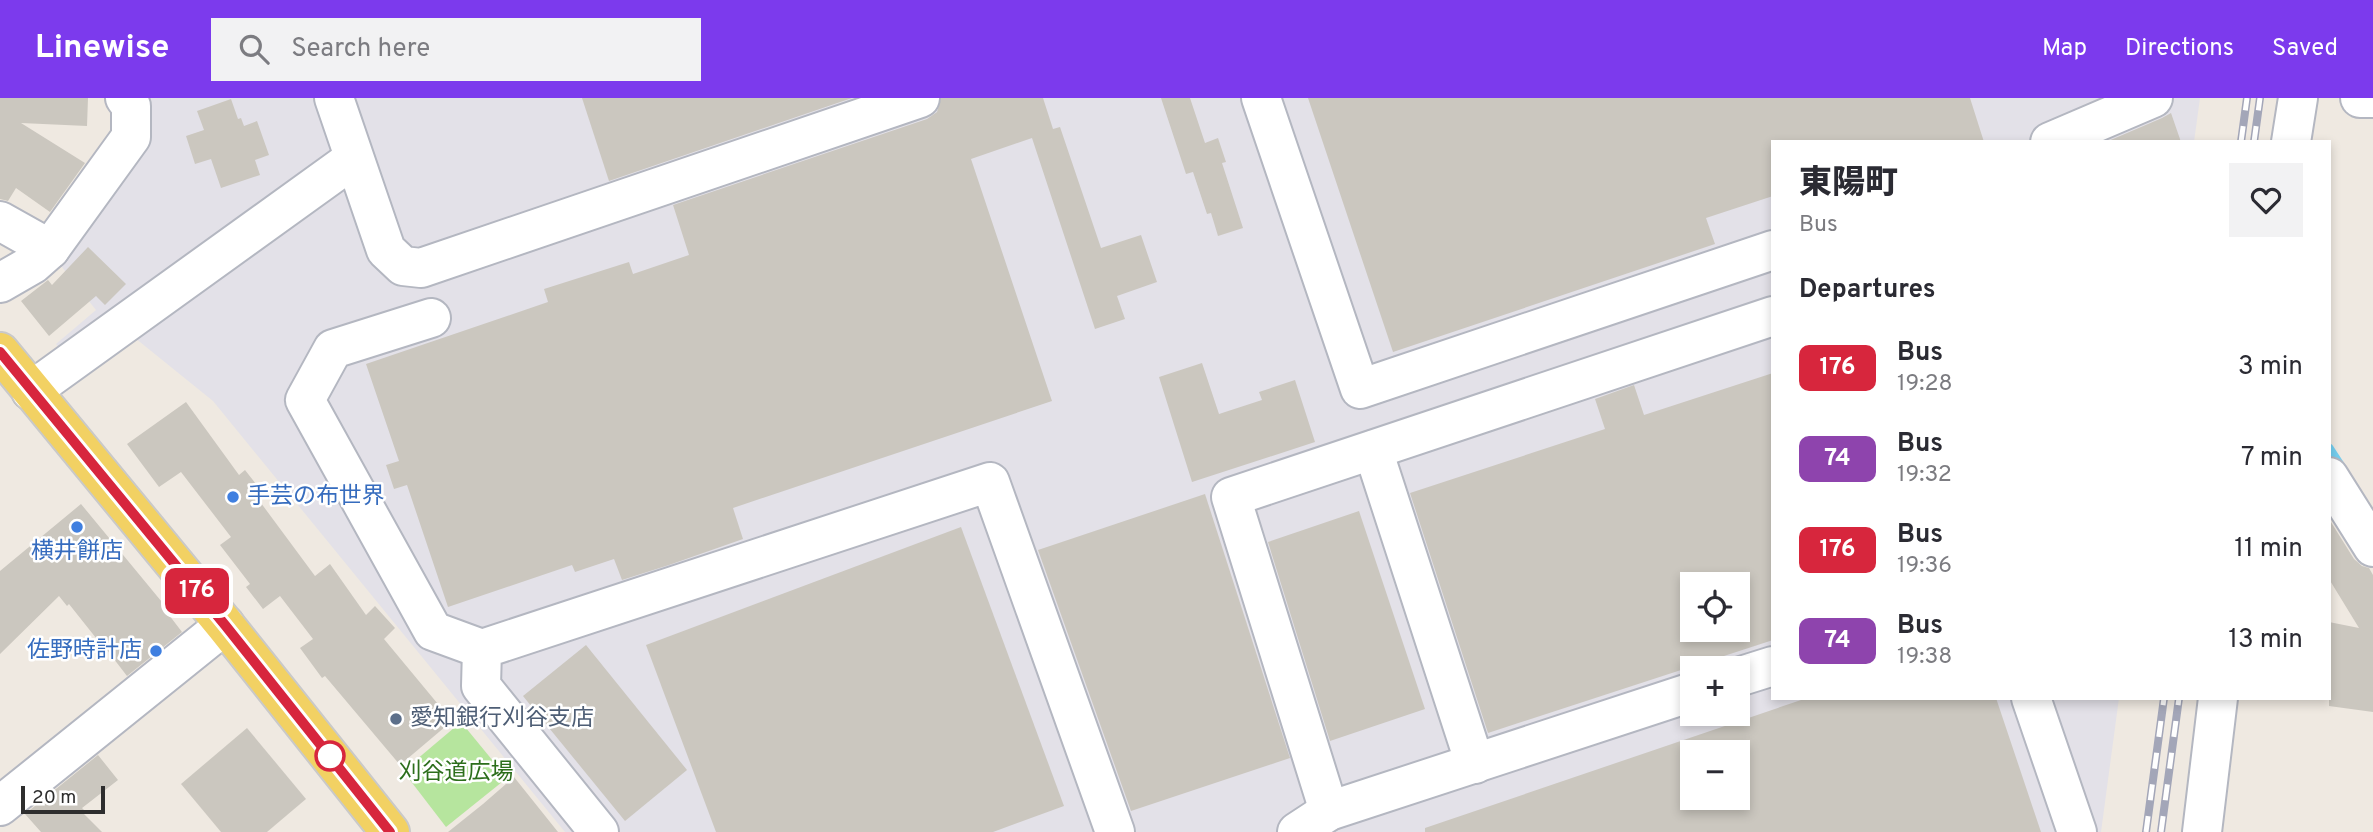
<!DOCTYPE html>
<meta charset="utf-8">
<style>
body{margin:0;font-family:Overpass,"Noto Sans JP",sans-serif;background:#f2f2f3;color:#2b2b33;height:100vh;display:flex;flex-direction:column;font-size:26px;white-space:nowrap}
*{box-sizing:border-box;margin:0}
p{font-size:23px;color:#7c7c81}
.icon{flex:none;width:38px;height:38px;fill:none;stroke:currentColor;stroke-width:2;stroke-linecap:round;stroke-linejoin:round}
.map{position:relative;flex:1;overflow:hidden}
.details{position:absolute;left:1771px;top:42px;width:560px;height:560px;display:flex;flex-direction:column;background:#fff;border-radius:0px;box-shadow:0 4px 10px #0003}
.details>*{flex:none}
.badge{padding:0 14px;border-radius:10px;font-size:24px;line-height:46px}
.controls{position:absolute;left:1680px;top:474px;display:grid;gap:14px}
.controls a{display:grid;place-items:center;width:70px;height:70px;border-radius:0px;background:#fff;box-shadow:0 4px 10px #0003;font-size:35px}
.scale{position:absolute;left:21px;bottom:18px;width:84px;box-sizing:border-box;padding-left:7px;border:4px solid #2e2e2e;border-top:0;font-size:19px;line-height:24px;white-space:nowrap;color:#2e2e2e;-webkit-text-stroke:5px #fff;paint-order:stroke}
.map>.badge{position:absolute;translate:-50% -50%;box-shadow:0 0 0 4px #fff}
h2{padding:0 28px;font-size:26px;line-height:63px}
.round{display:grid;place-items:center;flex:none;width:74px;height:74px;border-radius:0px;background:#f2f2f3}
.overview{display:flex;align-items:center;justify-content:space-between;height:119px;padding:0 28px}
h1{font-size:33px;font-weight:800;line-height:52px}
ul{padding:0;list-style:none}
li{display:flex;align-items:center;gap:21px;height:91px;padding:0 28px}
li div{flex:1}
li b{display:block;font-size:26px}
li em{font-style:normal}
li .badge{min-width:77px;font-weight:700;text-align:center}
header{display:flex;align-items:center;gap:42px;box-sizing:border-box;height:98px;padding:0 35px;background:#7c3aed;color:#fff}
header strong{font-size:33px}
nav{display:flex;gap:38px;margin-inline-start:auto;font-size:24px}
.search{width:490px;height:63px;background:#f2f2f3;display:flex;align-items:center;gap:18px;box-sizing:border-box;padding:0 24px;border-radius:0px;color:#7c7c81;font-size:26px}
.map>svg:first-child{display:block}
</style>
<header>
<strong>Linewise</strong>
<div class="search"><svg class="icon" aria-label="search" viewBox="0 0 24 24"><circle cx="10" cy="10" r="6"/><path d="M15 15l6 6"/></svg>Search here</div>
<nav><a>Map</a><a>Directions</a><a>Saved</a></nav>
</header>
<div class="map">
<svg width="2373" height="734" viewBox="0 0 2373 734">
<rect width="100%" height="100%" fill="#efe9e1"/>
<path fill="#e3e1e8" fill-rule="evenodd" d="M139,0H2200L2194,44H1773V600H2119L2101,734H565L213,303L135,240L83,280L56,246L96,212L54,159ZM1692,486H1738V532H1692ZM1692,570H1738V616H1692ZM1692,654H1738V700H1692Z"/>
<polygon fill="#b6e59e" points="461,624 507,680 446,729 403,673"/>
<g fill="none" stroke-linecap="round" stroke-linejoin="round">
<polyline stroke="#75cff0" stroke-width="9" points="2329,350 2342,370"/>
</g>
<g fill="#cbc7bf" fill-rule="evenodd">
<polygon points="0,0 88,0 87,28 21,25 85,65 50,114 16,90 8,103 0,101"/>
<polygon points="582,0 852,0 609,83"/>
<polygon points="941,0 1043,0 1053,31 1060,29 1101,150 1141,137 1157,184 1117,198 1125,221 1095,231 1032,40 971,61 1052,303 733,410 743,441 669,467 622,482 614,461 575,474 572,467 448,509 407,387 394,391 386,367 399,363 366,266 548,204 544,191 629,164 633,176 689,157 673,107 927,21 937,14"/>
<polygon points="1161,0 1190,0 1205,45 1218,40 1226,64 1222,65 1243,130 1218,138 1211,115 1207,116 1193,74 1186,76"/>
<polygon points="1308,0 1970,0 1984,44 1773,44 1773,98 1706,120 1715,146 1393,254"/>
<polygon points="231,1 238,21 241,20 244,28 257,23 269,57 255,62 260,77 221,90 211,61 195,66 186,38 204,32 197,13"/>
<polygon points="2171,15 2181,44 2106,44 2162,20"/>
<polygon points="88,149 126,186 105,207 96,198 49,238 21,203 48,182 52,187"/>
<polygon points="1202,265 1219,316 1262,302 1259,294 1295,282 1315,344 1192,384 1159,279"/>
<path d="M1773,275V542L1488,635L1410,395L1605,331L1595,301L1634,287L1644,317ZM1692,486H1738V532H1692Z"/>
<polygon points="186,304 239,377 245,372 264,396 258,401 315,478 330,466 366,517 375,508 395,530 384,541 452,623 400,667 325,578 322,580 300,550 313,541 280,498 263,511 246,489 250,486 220,447 231,439 181,374 159,389 127,346"/>
<polygon points="1205,396 1290,660 1131,713 1038,452"/>
<polygon points="81,406 171,515 169,517 182,534 127,578 97,539 96,540 69,506 67,508 59,498 0,556 0,473"/>
<polygon points="1359,413 1425,611 1330,643 1268,444"/>
<polygon points="2329,421 2354,461 2362,468 2369,470 2373,477 2373,614 2329,608 2329,524 2359,530 2329,481"/>
<polygon points="961,429 1064,708 993,734 716,734 646,547"/>
<polygon points="586,547 687,672 625,723 523,598"/>
<path d="M1807,600H1996L2041,734H1425V730ZM1692,654H1738V700H1692Z"/>
<polygon points="247,630 306,701 267,734 221,734 181,686"/>
<polygon points="98,657 118,682 82,710 86,714 84,716 102,734 41,734 25,716"/>
<polygon points="514,679 558,734 448,734 483,706"/>
</g>
<g fill="none" stroke-linecap="round" stroke-linejoin="round">
<defs>
<g id="minor">
<polyline points="334,0 386,152 403,168 421,170 920,0"/>
<polyline points="1261,0 1360,291 1773,152"/>
<polyline points="2360,0 2373,0"/>
<polyline points="2050,44 2153,0"/>
<polyline points="2291,44 2298,0"/>
<polyline points="0,123 50,151"/>
<polyline points="0,185 33,166 50,151 131,39 131,8 125,0"/>
<polyline points="431,220 333,251 305,302 433,533 482,551"/>
<polyline points="31,293 353,61"/>
<polyline points="1373,352 1475,666"/>
<polyline points="2329,379 2373,449"/>
<polyline points="1738,579 1773,568"/>
<polyline points="2031,600 2077,734"/>
<polyline points="0,708 225,527"/>
<polyline points="1329,713 1231,399 1773,218"/>
<polyline points="599,734 481,588 482,551 990,384 1115,734"/>
<polyline points="1297,734 1329,713 1692,594"/>
<polyline points="2202,734 2218,600"/>
</g>
<polyline id="major" points="0,254 225,527 390,734"/>
</defs>
<use href="#minor" stroke="#b4b7c1" stroke-width="42"/>
<use href="#major" stroke="#c9c9c9" stroke-width="42"/>
<use href="#minor" stroke="#fff" stroke-width="38"/>
<use href="#major" stroke="#f2d163" stroke-width="38"/>
<defs>
<g id="rail">
<polyline points="2241,44 2247,0"/>
<polyline points="2254,44 2260,0"/>
<polyline points="2146,734 2164,600"/>
<polyline points="2161,734 2179,600"/>
</g>
</defs>
<use href="#rail" stroke="#a3a6b8" stroke-width="8"/>
<use href="#rail" stroke="#fff" stroke-width="5" stroke-dasharray="16" stroke-linecap="butt"/>
</g>
<g fill="none" stroke-linecap="round" stroke-linejoin="round">
<defs>
<polyline id="line" points="0,254 225,527 390,734"/>
</defs>
<use href="#line" stroke="#fff" stroke-width="16"/>
<use href="#line" stroke="#d7263d" stroke-width="10"/>
</g>
<g fill="#3f7fe0" stroke="#fff" stroke-width="2.5">
<circle cx="233" cy="399" r="7"/>
<circle cx="77" cy="429" r="7"/>
<circle cx="156" cy="553" r="7"/>
</g>
<circle fill="#5c6f8a" stroke="#fff" stroke-width="2.5" cx="396" cy="621" r="7"/>
<circle fill="#fff" stroke="#d7263d" stroke-width="3.5" cx="330" cy="658" r="14"/>
<g text-anchor="middle" dominant-baseline="central" stroke-width="5" stroke-linejoin="round" paint-order="stroke">
<g font-size="23" fill="#366cbe" stroke="#fff" text-anchor="start">
<text x="247" y="399">手芸の布世界</text>
<text x="77" y="454" text-anchor="middle">横井餅店</text>
<text x="142" y="553" text-anchor="end">佐野時計店</text>
</g>
<g font-size="23" fill="#4e5e75" stroke="#fff" text-anchor="start">
<text x="410" y="621">愛知銀行刈谷支店</text>
</g>
<g font-size="23" fill="#2c6e1b" stroke="#fff">
<text x="456" y="675">刈谷道広場</text>
</g>
</g>
</svg>
<div class="controls">
<a><svg class="icon" aria-label="locate" viewBox="0 0 24 24"><circle cx="12" cy="12" r="6"/><path d="M12 2v4M12 18v4M2 12h4M18 12h4"/></svg></a>
<a>+</a>
<a>−</a>
</div>
<div class="scale">20 m</div>
<b class="badge" style="left:197px;top:493px;background:#d7263d;color:#fff">176</b>
<section class="details">
<div class="overview"><div><h1>東陽町</h1><p>Bus</p></div><a class="round"><svg class="icon" aria-label="heart" viewBox="0 0 24 24"><path d="M12 20l-8-8c-3-5 5-10 8-4 3-6 11-1 8 4z"/></svg></a></div>
<h2>Departures</h2>
<ul>
<li><span class="badge" style="background:#d7263d;color:#fff">176</span><div><b>Bus</b><p>19:28</p></div><em>3 min</em></li>
<li><span class="badge" style="background:#8e44ad;color:#fff">74</span><div><b>Bus</b><p>19:32</p></div><em>7 min</em></li>
<li><span class="badge" style="background:#d7263d;color:#fff">176</span><div><b>Bus</b><p>19:36</p></div><em>11 min</em></li>
<li><span class="badge" style="background:#8e44ad;color:#fff">74</span><div><b>Bus</b><p>19:38</p></div><em>13 min</em></li>
</ul>
</section>
</div>
